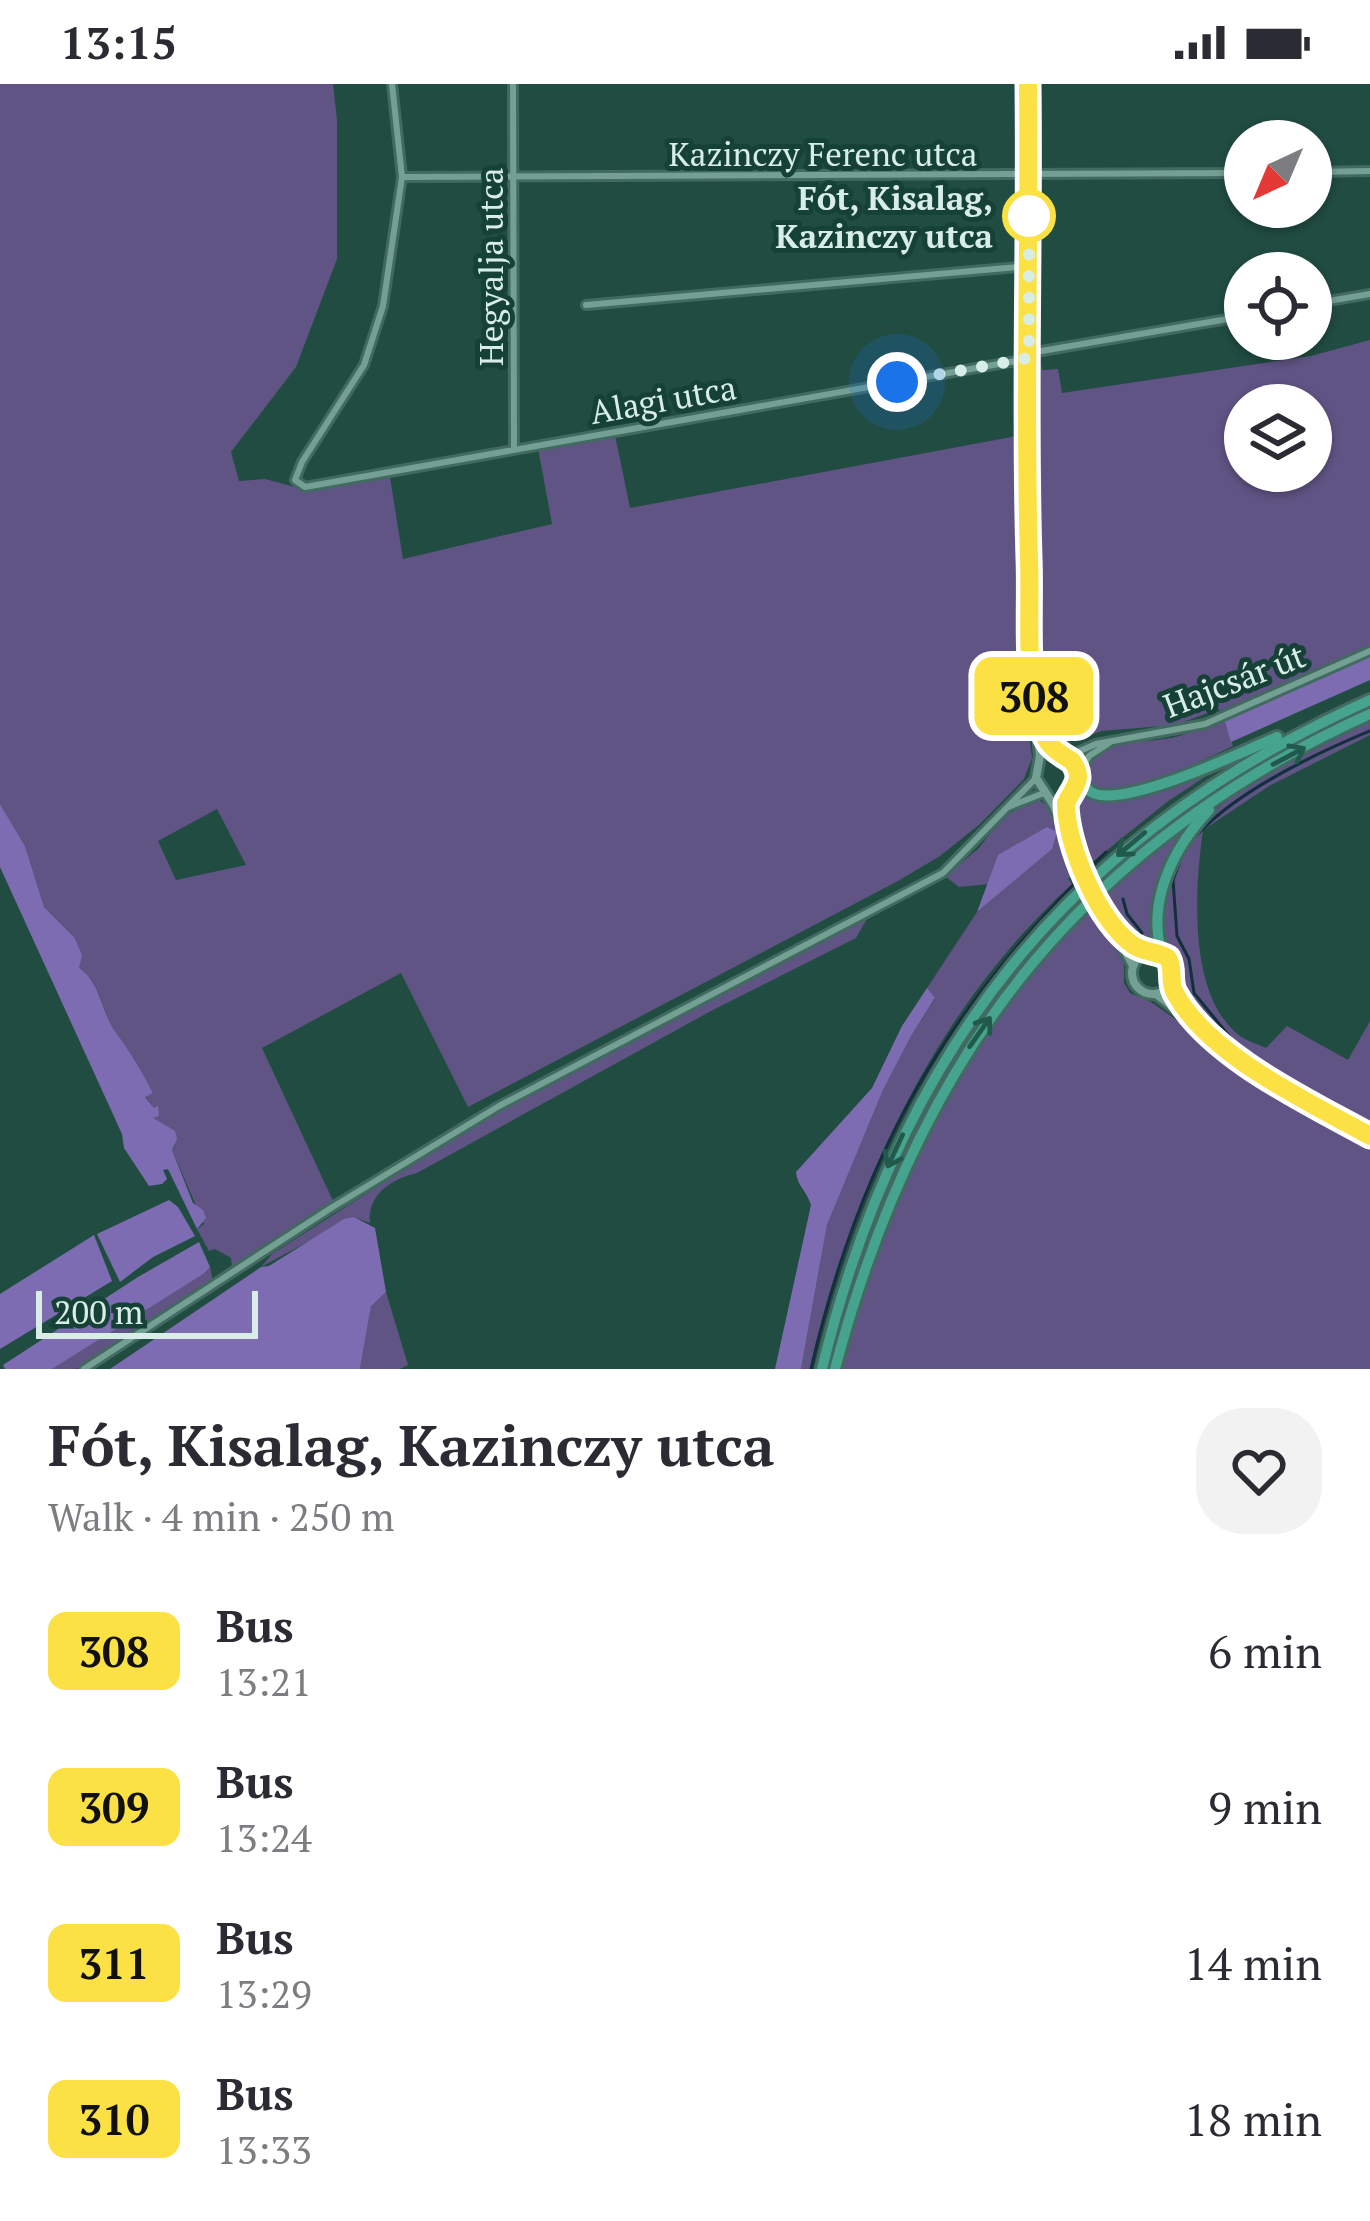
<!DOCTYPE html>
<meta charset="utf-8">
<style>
body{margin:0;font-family:"PT Serif",serif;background:#f2f2f3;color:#2b2b33;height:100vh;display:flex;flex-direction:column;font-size:45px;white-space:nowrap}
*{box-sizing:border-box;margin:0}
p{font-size:39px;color:#7c7c81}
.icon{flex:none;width:66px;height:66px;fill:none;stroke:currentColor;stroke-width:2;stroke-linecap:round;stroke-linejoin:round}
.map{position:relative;height:1285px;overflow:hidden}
.drawer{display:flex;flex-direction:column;background:#fff;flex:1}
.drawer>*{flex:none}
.badge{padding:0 24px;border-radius:18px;font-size:42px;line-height:78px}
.needle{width:78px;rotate:224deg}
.buttons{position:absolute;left:1224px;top:36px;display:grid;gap:24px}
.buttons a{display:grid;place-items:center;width:108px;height:108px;border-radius:50%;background:#fff;box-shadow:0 3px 9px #0004;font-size:60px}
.scale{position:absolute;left:36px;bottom:30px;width:222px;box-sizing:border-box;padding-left:12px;border:6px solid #d7ede6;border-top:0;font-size:33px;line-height:42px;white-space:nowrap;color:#d7ede6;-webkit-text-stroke:9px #154137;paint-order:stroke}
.you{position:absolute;width:60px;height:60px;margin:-30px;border:9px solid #fff;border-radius:50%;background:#1a73e8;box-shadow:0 0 0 18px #1a73e833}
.map>.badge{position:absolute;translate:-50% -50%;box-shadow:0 0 0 6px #fff}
.round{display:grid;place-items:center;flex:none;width:126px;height:126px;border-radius:48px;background:#f2f2f3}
.summary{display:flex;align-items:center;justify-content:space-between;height:204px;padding:0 48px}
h1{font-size:57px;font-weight:600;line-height:90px}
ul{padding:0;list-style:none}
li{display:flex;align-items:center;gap:36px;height:156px;padding:0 48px}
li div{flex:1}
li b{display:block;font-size:45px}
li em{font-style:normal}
li .badge{min-width:132px;font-weight:700;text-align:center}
.status{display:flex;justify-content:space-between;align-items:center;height:84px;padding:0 60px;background:#fff;direction:ltr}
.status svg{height:33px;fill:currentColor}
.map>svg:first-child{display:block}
</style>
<div class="status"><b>13:15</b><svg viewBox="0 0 49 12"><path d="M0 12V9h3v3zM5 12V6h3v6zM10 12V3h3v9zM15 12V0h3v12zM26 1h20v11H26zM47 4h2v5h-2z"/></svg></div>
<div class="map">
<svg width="1370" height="1285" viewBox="0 0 1370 1285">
<rect width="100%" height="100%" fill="#214c41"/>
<g fill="#5f5484" fill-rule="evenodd">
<path d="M0,0H333L337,36V175L296,283L231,368L239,397L265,395L306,406L390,393L403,475L552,440L538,364L615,351L630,424L1022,351V597L1032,674L1024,695L980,740L940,772L898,797L468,1023L401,889L262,964L334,1119L232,1184L231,1174L215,1165L209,1167L197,1145L204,1140L172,1066L175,1061L153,1035L154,1024L145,1012L153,1009C142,987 131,969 117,950C101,929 102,897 78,884L74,853L44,823L25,762L0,720ZM217,725L246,781L176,796L158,757Z"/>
<path d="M1370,256V571L1224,635L1233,662C1192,681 1136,713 1091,702L1083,686C1104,650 1144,662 1179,652C1194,648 1209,641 1223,634L1219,625L1175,641L1102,647L1059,661L1050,647L1042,572L1036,568L1033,274L1040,270L1042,286L1058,285L1062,309L1311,272ZM1245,321H1311V387H1245Z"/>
<path d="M1370,636V651L1269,702L1203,746C1195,803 1187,912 1240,952C1247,957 1258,960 1266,964L1287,942L1348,976L1370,937V1046L1302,1008L1292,996L1281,995L1261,984L1222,957L1187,923L1175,904L1177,882L1162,856L1163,816L1171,784L1200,740L1237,707Z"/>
<path d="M1227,678L1167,718L1086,783C1075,758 1061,734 1075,709L1103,714Z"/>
<path d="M1037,715L1048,722L1077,791L1068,794L1072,800C932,928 853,1104 810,1285H801L827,1141L883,1006L911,952L935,915L927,904L977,828L1051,765L998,771L990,800L959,803L945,792L978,765L1003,733Z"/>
<path d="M1189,738C1160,775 1153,812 1150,859L1138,861L1117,841L1102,814Z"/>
<path d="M1094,822L1124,880V899L1130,909L1151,918L1256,992L1370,1060V1285H841C873,1113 967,943 1094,822Z"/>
<path d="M868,833L856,854L711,927L417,1089C391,1095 367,1111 370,1139L354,1133L261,1183L272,1170L502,1023Z"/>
<polygon points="210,1183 213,1198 76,1285 52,1285"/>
<polygon points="386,1208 408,1281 400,1285 360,1285 371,1221"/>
</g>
<g fill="#7e6cb2">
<polygon points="1370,571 1370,596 1231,658 1224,635"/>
<path d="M0,720L25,762L44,823L74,853L82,871L79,884C101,898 101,929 117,950C131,969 142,987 153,1009L145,1013L154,1024L158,1022L159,1032L153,1034L175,1047L177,1055L172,1066L193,1119L203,1126L206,1134L197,1145L168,1085L163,1086L167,1095L162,1100L149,1102L124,1064L122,1050L0,783Z"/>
<polygon points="1047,743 1057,748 1052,765 977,828 998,771"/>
<path d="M927,904L935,914L911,952L883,1006L827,1141L801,1285H775L811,1121C807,1107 797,1102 796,1088L872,1004L902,942Z"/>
<polygon points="169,1116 178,1123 195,1152 153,1173 120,1198 97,1150"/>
<polygon points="354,1133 375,1144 386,1208 371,1222 360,1285 110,1285 261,1183 269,1182 344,1135"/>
<polygon points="94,1151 112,1197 0,1265 0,1210"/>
<polygon points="199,1158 210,1183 203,1190 52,1285 5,1285 3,1281 138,1193"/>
</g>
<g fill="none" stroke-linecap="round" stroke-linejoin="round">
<g stroke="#132f3e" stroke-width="3">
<path d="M1188,761C1227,712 1312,671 1370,647"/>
<polyline points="1181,774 1173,796 1177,852 1189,875 1194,909 1234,958 1287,994"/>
<polyline points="1123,815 1127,830 1142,849"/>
<path d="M811,1285C861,1068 947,922 1106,768"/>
</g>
<defs>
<g id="minor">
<polyline points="392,0 402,93 383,222 364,281 302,378 295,396 305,403 1027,275"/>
<polyline points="513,0 514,365"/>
<polyline points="1311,88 1370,87"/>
<polyline points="403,93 1245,89"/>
<polyline points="1311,220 1370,210"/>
<polyline points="586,221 1029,182"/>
<polyline points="1030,269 1245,232"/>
<polyline points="1066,673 1096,660 1205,640 1370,567"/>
<polyline points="1079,690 1089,672 1109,659"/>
<polyline points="1008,723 1044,709"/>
<polyline points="84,1285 331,1124 499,1022 943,789 1036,694"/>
</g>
<g id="tertiary">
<polyline points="1028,0 1028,442 1033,596 1040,672 1036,694 1053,720 1083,786"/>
<path d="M1040,640C1046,662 1055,666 1072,677C1086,694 1074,703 1066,719L1069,748"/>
<polyline points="1102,823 1132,880"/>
<polyline points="1120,848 1146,868"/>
<circle cx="1153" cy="889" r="21"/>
<polyline points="1171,900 1189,929"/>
<polyline points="1156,910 1258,988 1370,1052"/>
</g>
<g id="trunk">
<path d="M1079,695C1083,701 1086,706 1093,709C1126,724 1242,668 1277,653"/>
<path d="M1162,870C1146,817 1174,763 1209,726"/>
<path d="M822,1285C899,966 1069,751 1370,616"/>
<path d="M835,1285C916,977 1075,763 1370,630"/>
</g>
</defs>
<use href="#minor" stroke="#426a61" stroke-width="12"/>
<use href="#tertiary" stroke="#426a61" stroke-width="14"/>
<use href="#trunk" stroke="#426a61" stroke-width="16"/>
<use href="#minor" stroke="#74a093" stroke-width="6"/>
<use href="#tertiary" stroke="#74a093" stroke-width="8"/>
<use href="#trunk" stroke="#45a38e" stroke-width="10"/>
<defs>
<polyline id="tertiary-bridge" points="1083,786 1102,823"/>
</defs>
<use href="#tertiary-bridge" stroke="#426a61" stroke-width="14" stroke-linecap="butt"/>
<use href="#tertiary-bridge" stroke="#74a093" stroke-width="8"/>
</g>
<defs><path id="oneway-shaft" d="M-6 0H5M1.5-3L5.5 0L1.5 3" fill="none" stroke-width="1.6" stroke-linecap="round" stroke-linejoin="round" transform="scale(3)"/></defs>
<g stroke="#215a4d">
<use href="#oneway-shaft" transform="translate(1289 672) rotate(-28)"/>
<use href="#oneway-shaft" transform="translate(1131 760) rotate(140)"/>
<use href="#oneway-shaft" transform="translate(980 948) rotate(-55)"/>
<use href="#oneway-shaft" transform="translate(895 1067) rotate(115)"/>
</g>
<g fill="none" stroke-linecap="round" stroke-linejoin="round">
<defs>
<path id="line" d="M1028,0C1030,158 1024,316 1029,474C1031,524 1025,580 1037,629C1044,657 1048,663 1072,677C1085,695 1074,703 1066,719C1066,761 1098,836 1133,861C1145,869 1157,867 1168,874C1175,887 1168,896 1175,909C1209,972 1309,1018 1370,1052"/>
</defs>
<use href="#line" stroke="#fff" stroke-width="27"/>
<use href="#line" stroke="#fbe143" stroke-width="18"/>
<polyline stroke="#d7ede6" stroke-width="12" stroke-dasharray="0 21.6" points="897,298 1029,274 1029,132"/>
</g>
<circle fill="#fff" stroke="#fbe143" stroke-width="6" cx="1029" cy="132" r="24"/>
<g text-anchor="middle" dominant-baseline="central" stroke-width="10" stroke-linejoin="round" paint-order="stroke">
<g font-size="33" fill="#d7ede6" stroke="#154137">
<text x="823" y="69">Kazinczy Ferenc utca</text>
<text transform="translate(490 183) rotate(-90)">Hegyalja utca</text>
<text transform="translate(663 315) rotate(-10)">Alagi utca</text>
<text transform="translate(1234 596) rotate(-21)">Hajcsár út</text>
</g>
<g font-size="33" font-weight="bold" fill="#d7ede6" stroke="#154137" text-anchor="end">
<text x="993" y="113">Fót, Kisalag,<tspan x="993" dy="38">Kazinczy utca</tspan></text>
</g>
</g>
</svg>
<div class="buttons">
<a><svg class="needle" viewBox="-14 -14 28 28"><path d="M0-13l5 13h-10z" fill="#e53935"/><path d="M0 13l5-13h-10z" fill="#7c7c81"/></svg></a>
<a><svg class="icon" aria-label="locate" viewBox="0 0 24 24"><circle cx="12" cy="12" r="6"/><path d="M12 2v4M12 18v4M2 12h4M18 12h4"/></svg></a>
<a><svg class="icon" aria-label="layers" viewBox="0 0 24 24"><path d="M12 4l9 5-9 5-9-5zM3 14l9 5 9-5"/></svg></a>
</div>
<div class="scale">200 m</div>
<div class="you" style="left:897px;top:298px"></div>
<b class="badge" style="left:1034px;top:612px;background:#fbe143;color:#111">308</b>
</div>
<section class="drawer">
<div class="summary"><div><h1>Fót, Kisalag, Kazinczy utca</h1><p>Walk · 4 min · 250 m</p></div><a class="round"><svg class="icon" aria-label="heart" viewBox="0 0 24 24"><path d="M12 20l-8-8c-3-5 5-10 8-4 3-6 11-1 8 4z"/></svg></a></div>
<ul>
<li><span class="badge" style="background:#fbe143;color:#111">308</span><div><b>Bus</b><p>13:21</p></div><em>6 min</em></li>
<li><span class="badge" style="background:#fbe143;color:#111">309</span><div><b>Bus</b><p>13:24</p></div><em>9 min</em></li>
<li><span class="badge" style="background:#fbe143;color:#111">311</span><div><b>Bus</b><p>13:29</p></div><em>14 min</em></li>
<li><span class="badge" style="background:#fbe143;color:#111">310</span><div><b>Bus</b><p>13:33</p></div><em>18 min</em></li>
</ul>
</section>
